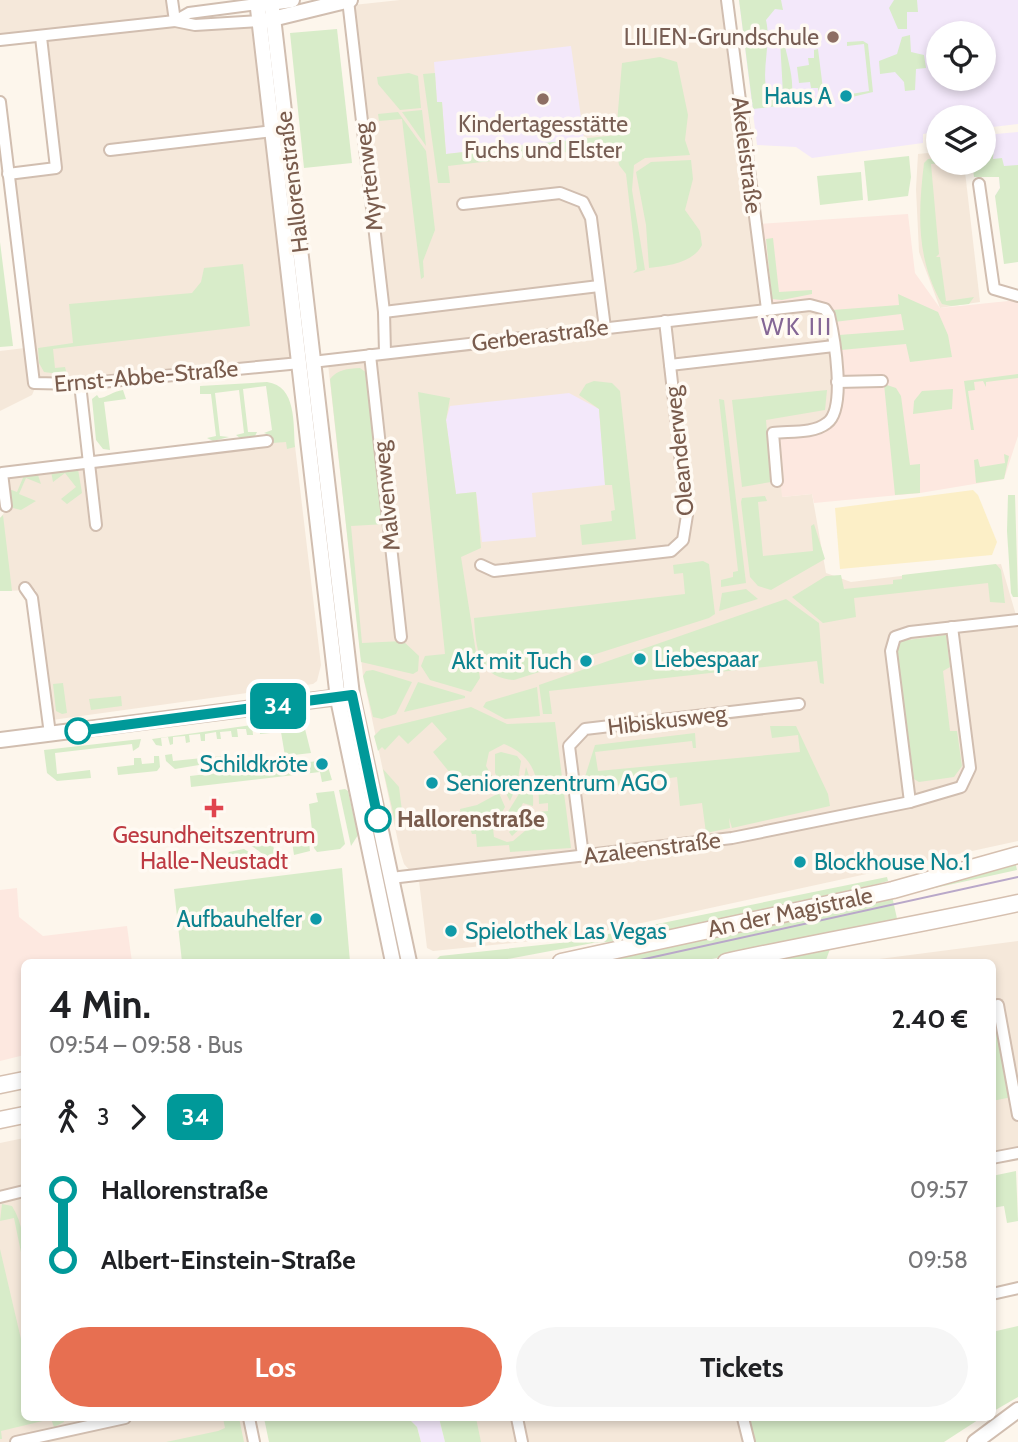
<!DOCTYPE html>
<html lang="de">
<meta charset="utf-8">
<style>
body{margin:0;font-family:Cabin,sans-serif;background:#f6f6f6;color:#202124;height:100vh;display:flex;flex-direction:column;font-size:26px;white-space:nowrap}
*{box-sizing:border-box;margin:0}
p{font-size:23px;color:#757577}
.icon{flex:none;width:38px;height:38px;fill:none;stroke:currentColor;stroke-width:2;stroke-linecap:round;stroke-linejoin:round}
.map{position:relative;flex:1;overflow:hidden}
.side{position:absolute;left:21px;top:959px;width:975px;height:462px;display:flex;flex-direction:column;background:#fff;border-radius:10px;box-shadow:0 4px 10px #0003}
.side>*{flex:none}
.badge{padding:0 14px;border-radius:10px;font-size:24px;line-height:46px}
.controls{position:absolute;left:926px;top:21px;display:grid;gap:14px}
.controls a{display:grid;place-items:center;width:70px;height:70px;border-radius:50%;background:#fff;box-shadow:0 4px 10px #0003;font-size:35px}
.map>.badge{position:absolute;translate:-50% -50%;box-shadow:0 0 0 4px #fff}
.legs{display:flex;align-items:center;gap:10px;height:77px;padding:0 28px;font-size:23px}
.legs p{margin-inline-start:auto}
.headline{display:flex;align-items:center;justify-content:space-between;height:119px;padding:0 28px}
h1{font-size:38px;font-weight:800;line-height:52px}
.primary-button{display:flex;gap:14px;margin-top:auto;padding:14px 28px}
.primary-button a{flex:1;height:80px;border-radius:42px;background:#e76f51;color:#fff;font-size:28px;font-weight:800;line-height:80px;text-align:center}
.primary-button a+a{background:#f6f6f6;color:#202124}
ul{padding:0 28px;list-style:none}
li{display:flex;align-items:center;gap:24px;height:70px;font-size:26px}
li i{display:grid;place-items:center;width:10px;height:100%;margin:0 9px;background:currentColor}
li i::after{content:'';width:18px;height:18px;margin:-9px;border:5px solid;border-radius:50%;background:#fff}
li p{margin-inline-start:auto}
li:first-child i{background:linear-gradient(#0000 50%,currentColor 0)}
li:last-child i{background:linear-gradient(currentColor 50%,#0000 0)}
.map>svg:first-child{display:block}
</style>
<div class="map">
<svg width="1018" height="1442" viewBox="0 0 1018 1442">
<rect width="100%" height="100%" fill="#fdf6ec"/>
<g fill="#f5e8da">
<polygon points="0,0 172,0 175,21 0,40"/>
<polygon points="400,0 730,0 768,310 812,307 827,316 835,374 832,414 782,497 812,494 826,573 851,582 1001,564 1018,622 1018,841 582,936 433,951 427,948 419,881 404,864 400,851 363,676 327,355 385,347 344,6"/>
<polygon points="250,16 295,359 35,388 32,395 0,411 0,351 25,348 4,172 53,165 38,42"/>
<polygon points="938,152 938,163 964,163 980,302 940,308 919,252 916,189 918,154"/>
<polygon points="271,435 295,446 321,665 317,681 313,684 52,720 36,590 0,591 0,518 8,508 7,480 12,474 116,462 116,453"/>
<polygon points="1018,941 1018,1153 992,1158 992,962 856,962"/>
<polygon points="24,1138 24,1418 249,1418 254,1442 0,1442 0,1143"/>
<polygon points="471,1418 743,1418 749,1442 476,1442"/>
</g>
<g fill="#fde8e0">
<polygon points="908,214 915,273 940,308 1018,300 1018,436 1004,479 920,493 814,503 812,494 782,497 775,430 814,426 825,422 836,397 827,316 812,307 768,311 757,224"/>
<polygon points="17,888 19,917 43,936 127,926 132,962 24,962 24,1055 0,1061 0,890"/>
</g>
<g fill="#f3e8fa" fill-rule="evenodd">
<path d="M739,0H1018V124L984,128V117H938V132L923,134V143L812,158L796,147L757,145ZM938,33H984V79H938Z"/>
<polygon points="571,46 584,139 446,154 442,102 437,102 434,62"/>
<polygon points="1018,132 1018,234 995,196 1000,188 999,177 983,163 984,135"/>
<polygon points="569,393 599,409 605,485 532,493 536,537 482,542 476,492 456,494 446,420 450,406"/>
<polygon points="408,1418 439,1418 445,1442 421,1442 417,1427"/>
</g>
<g fill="#d8ecc9">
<path d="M739,0H781L783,10L775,9L766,20C772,46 759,72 769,100H778L783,94L780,40L784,41C787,59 799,91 787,105L753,109Z"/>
<polygon points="894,0 917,0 918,12 907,12 907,29 898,29 889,8"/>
<polygon points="337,29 352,163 304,168 290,33"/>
<polygon points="910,35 911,52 924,55 926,68 916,69 915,90 905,91 904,82 895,72 880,74 879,61 897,54 902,37"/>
<polygon points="863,41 868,44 873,92 852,97 851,94 869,91 864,44 847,46 847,42"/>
<polygon points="818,49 824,97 819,97 818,88 811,88 810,82 799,83 797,67 809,65 808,58 814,58 814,50"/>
<polygon points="660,57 677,62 688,115 685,140 690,155 645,158 634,165 632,190 645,270 633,273 637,269 626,174 619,165 617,153 611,153 609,147 448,166 450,183 438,183 423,74 435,73 437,102 442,102 446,154 616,135 622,63"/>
<polygon points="409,73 418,76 421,108 400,110 378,84 377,77"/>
<polygon points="422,110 426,146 402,112"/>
<polygon points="398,112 426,151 435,230 423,261 424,277 421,279 402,119 379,121 378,114"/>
<polygon points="984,136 994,146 993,159 1002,158 1004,166 1018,165 1018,262 1004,264 995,196 1000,188 999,177 974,177 972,163 984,163"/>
<polygon points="909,156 911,177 908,196 868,201 864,161"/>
<path d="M938,158V163H941L931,164L939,254L936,257H940L946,301L974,297L969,304L951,306L942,304C916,258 918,214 924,163L928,159Z"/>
<path d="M691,160L693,179L685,210L700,231L702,245C693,263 667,266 649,268L646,225L636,172L651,162Z"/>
<polygon points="861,172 863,200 820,205 817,176"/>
<polygon points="773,238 779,292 812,290 812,294 782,300 772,299 766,239"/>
<polygon points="0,242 13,346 0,347"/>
<polygon points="243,264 250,326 53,349 55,368 65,367 67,375 44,372 39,363 38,348 73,343 69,304 192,293 201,282 204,268"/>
<polygon points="898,294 938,312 948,335 952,357 910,362 906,344 841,350 839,335 904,330 901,314 834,322 832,310 899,305"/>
<path d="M360,368L367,373L386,524L351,526L362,643L403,641L419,656L418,671L413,674L361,662L330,379C338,369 347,369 360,368Z"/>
<polygon points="1018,374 1018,378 986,382 986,387 983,381 974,382 975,390 968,391 974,430 971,430 964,381"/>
<polygon points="594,381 612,383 620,391 636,539 582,545 580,525 612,521 611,511 615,510 612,485 605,485 599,409 579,395 586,384"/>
<path d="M267,382C297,386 293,424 295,447L287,449L286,442L272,443L270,435L264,433L272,430L266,386L243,389L248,432H257L255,436L240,438L236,435L244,433L239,390L215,393L220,436L229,437L213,441L207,438L216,436L211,394H200V386Z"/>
<polygon points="884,384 896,388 901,396 910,465 920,464 920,493 895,495"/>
<polygon points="953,389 952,409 913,414 914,401 922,391"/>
<path d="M123,390L126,399L104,402L110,450L103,449L96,440L92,399L97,395L99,398C106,398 113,391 123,390Z"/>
<polygon points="827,390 825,410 766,420 771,482 742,487 732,400"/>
<polygon points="418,392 450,398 446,420 456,494 476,492 481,548 461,557 480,678 471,692 430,680 421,666 425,656 445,654"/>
<polygon points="719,399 724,400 746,583 721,587 721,580 733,577 733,572 738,571"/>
<polygon points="1004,454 1009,456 1004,479 976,483 974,460 978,459 980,467 1005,463"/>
<polygon points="78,469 82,493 67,504 61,499 76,487 65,473 53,482 51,471"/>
<polygon points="37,472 41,484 26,478 19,494 36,501 21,510 13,508 6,488 17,492 25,473"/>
<polygon points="1008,495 1015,495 1018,597 1013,597 1011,593 1007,531"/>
<polygon points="765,496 767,501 758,502 763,556 813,551 811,526 814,524 825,559 771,590 758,586 750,577 741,502 742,498"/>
<polygon points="3,515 12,591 0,591 0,518"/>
<path d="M703,561L709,564L715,614L709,618L514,680C478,678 476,648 474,618L685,594L683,573L674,574L673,565Z"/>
<polygon points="996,564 1001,570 1005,603 990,602 988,583 854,598 856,617 823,623 792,597 826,576 841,575 844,589 893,584 893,580 902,579 902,575"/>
<polygon points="746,589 758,599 719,611 722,593"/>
<polygon points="786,599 819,623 824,684 820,683 817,661 549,691 552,714 543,714 539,685"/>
<polygon points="946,635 950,667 943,671 950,731 957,731 962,766 954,777 919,782 914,779 897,654 900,641"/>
<polygon points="373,670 412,682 396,714 382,719 373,717 363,676 366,671"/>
<polygon points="418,682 465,696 465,698 404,712"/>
<polygon points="63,683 67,713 62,714 56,711 53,684"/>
<polygon points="537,687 540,716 505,719 483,707 486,702"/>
<polygon points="121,696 122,706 91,710 89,699"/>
<path d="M471,707L507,724L555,722L571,848L510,852L509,845L477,847L476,834H472L470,828L464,830L460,809L477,805L499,793L505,807L493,828L494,837L507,842L513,841L526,830L538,812L548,811V803L539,804C539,776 532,755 504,744L489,752L486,766L498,786C487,798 479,792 466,791L464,784H459L433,752L447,739L432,722L408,744L399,735L385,750L382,747L378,751L374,736L381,729Z"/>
<polygon points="303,721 311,753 285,756 281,732 260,734 259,725"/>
<polygon points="252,725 253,735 247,735 246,729 237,729 238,737 232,737 231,731 220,732 221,739 217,739 216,732 205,734 205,741 201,741 200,734 189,735 190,742 186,743 185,736 173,737 173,744 170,745 168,737 161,738 162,746 156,745 152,739"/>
<polygon points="770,726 796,726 828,794 830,806 732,828 729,818 730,828 706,833 702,803 680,806 677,777 585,790 584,780 595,745 695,733 696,748 693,748 692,741 595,752 598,771 800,752 798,735 772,738"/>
<polygon points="141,739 139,747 133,751 132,744 55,753 57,774 90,770 91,778 57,781 47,773 44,750"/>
<polygon points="501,752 517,756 521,761 517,785 510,801 495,773 495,754"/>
<polygon points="172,754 173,761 222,756 223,761 175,769 166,761 165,755"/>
<polygon points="154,756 159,756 160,767 157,771 118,775 117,767 134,765 134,758 141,758 142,764 154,763"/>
<polygon points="326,760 332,780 322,782 320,772 191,787 190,776"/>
<path d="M526,767C531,781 534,791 533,806L523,803L521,807L532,808L526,823L512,836L509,832L515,825L512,822L506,829L501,823L522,789Z"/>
<polygon points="383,769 399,787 403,819 395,821"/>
<polygon points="345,789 348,791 358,835 351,846 339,790"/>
<polygon points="334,791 345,844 340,849 317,852 314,848 309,804 318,802 316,793"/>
<polygon points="308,833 310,851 294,855 291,835"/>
<path d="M272,837L275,857C260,858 255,842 240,844V841Z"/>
<polygon points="244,849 260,859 222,863 229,852"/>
<polygon points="1015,861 1017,870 898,896"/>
<polygon points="342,868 350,962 182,962 174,889"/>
<polygon points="887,877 888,881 877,884 621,941 593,943 492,962 434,962 440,956 569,942"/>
<polygon points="892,896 898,923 861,927 698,962 586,962"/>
<polygon points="830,949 826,960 770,962 828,950"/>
<polygon points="992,1028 1000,1030 1012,1097 992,1101"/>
<polygon points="1016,1171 1018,1221 1007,1223 1004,1206 992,1208 992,1176"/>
<path d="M2,1204L12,1206C23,1223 25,1246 24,1267L14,1218L0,1221Z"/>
<polygon points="0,1249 24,1352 24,1418 63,1418 64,1422 54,1427 51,1419 1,1431 2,1439 0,1439"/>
<polygon points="1018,1326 1018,1397 992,1412 992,1332"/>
<polygon points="223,1418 239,1418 244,1442 166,1442 218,1431 225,1428"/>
<polygon points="264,1418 408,1418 417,1427 421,1442 269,1442"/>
<polygon points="439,1418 476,1418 481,1442 445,1442"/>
<polygon points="743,1418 981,1418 944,1442 749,1442"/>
</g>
<polygon fill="#fcefc7" points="973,490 978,495 997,542 992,555 840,569 835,508"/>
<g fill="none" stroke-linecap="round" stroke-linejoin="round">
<defs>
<g id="minor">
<polyline points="172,0 175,21"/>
<polyline points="348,0 384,312 385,353"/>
<polyline points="727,0 767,309"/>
<polyline points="175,21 195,25 259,21"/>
<polyline points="0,40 175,21 189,13 257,4"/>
<polyline points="0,102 34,383 80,384 300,363"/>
<polyline points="110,150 273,131"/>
<polyline points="8,174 56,168 41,37"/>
<polyline points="979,184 994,289 1018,296"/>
<polyline points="463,204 560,193 583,202 591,218 605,328"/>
<polyline points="384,312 599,286"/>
<polyline points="370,355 401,637"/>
<path d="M312,362L810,305L825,309L829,315C834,336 847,409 827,423C813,434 790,431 773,433L777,481"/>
<polyline points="670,365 834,346"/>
<polyline points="837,382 882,381"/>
<polyline points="80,384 96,525"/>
<polyline points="6,506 2,473 267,441"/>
<polyline points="481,565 494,571 671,551 683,540 687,515 665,321"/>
<polyline points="25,588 32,598 50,734"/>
<polyline points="910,802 891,651 895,637 910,632 1018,620"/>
<polyline points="583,856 569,746 585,729 799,704"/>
<polyline points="391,878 732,838 910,802 961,787 970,768 952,627"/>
<polyline points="998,1005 1018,1115"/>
<polyline points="992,1158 1018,1153"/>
<polyline points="0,1197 24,1191"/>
<polyline points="992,1294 1018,1288"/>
<polyline points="249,1418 254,1442"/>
<polyline points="517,1418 522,1442"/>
<polyline points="743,1418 749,1442"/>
<polyline points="16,1442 125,1418"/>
</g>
<g id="tertiary">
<polyline points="257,0 338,699 393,962"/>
<polyline points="271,0 352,695 409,962"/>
<polyline points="262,4 292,0"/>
<polyline points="264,21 350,0"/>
<polyline points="0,740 347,696"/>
<polyline points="975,1442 1018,1410"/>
</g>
<g id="secondary">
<polyline points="561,962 893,890 1018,855"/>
<path d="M726,962C823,941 921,924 1018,903"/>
<polyline points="0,1085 24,1080"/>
<polyline points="0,1120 24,1115"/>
</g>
</defs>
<use href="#minor" stroke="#d1beb0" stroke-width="14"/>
<use href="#tertiary" stroke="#d1beb0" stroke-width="18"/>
<use href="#secondary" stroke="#d6c0b0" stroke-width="19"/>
<use href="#minor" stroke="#fff" stroke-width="10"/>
<use href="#tertiary" stroke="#fff" stroke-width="14"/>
<use href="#secondary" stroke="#fff" stroke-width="16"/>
<polyline stroke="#b9a8c9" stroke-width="2" points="631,962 1018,877"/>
</g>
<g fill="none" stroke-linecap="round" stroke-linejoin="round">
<defs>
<polyline id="line-1" points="78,731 352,695 378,819"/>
</defs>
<use href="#line-1" stroke="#fff" stroke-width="16"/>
<use href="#line-1" stroke="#099" stroke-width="10"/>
</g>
<g fill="#8d6e63" stroke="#fffaf3" stroke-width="2.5">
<circle cx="833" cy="37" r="7"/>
<circle cx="543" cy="99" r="7"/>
</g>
<g fill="#0f9aa8" stroke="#fffaf3" stroke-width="2.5">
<circle cx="846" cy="96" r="7"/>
<circle cx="640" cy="659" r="7"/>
<circle cx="586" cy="661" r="7"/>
<circle cx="322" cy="764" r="7"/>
<circle cx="432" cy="783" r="7"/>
<circle cx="800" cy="862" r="7"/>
<circle cx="316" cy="919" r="7"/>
<circle cx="451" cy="931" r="7"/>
</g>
<g fill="#fff" stroke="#099" stroke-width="3.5">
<circle cx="78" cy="731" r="12"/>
<circle cx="378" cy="819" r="12"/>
</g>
<path fill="#e0444e" stroke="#fffaf3" stroke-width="2.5" d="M210.5 797.5h7v7h7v7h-7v7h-7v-7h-7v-7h7z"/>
<g text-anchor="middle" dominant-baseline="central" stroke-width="7" stroke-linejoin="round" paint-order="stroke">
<g font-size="23" fill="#785e54" stroke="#fffaf3" text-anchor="end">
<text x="819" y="37">LILIEN-Grundschule</text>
<text x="543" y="124" text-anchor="middle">Kindertagesstätte<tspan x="543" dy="26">Fuchs und Elster</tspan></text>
</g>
<g font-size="23" fill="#0d838f" stroke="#fffaf3" text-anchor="end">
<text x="832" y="96">Haus A</text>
<text x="654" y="659" text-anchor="start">Liebespaar</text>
<text x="572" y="661">Akt mit Tuch</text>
<text x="308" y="764">Schildkröte</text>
<text x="446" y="783" text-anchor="start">Seniorenzentrum AGO</text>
<text x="814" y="862" text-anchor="start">Blockhouse No.1</text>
<text x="302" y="919">Aufbauhelfer</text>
<text x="465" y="931" text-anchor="start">Spielothek Las Vegas</text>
</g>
<g font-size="23" fill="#7a5c4d" stroke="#fffaf3">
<text transform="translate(747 155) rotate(83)">Akeleistraße</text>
<text transform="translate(368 177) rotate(-97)">Myrtenweg</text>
<text transform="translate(292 182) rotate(-97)">Hallorenstraße</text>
<text transform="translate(540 335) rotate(-7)">Gerberastraße</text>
<text transform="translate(146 376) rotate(-5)">Ernst-Abbe-Straße</text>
<text transform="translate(679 451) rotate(-96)">Oleanderweg</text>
<text transform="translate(386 496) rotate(-96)">Malvenweg</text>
<text transform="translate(667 720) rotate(-7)">Hibiskusweg</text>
<text transform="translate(652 848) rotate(-7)">Azaleenstraße</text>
<text transform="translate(790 912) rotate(-12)">An der Magistrale</text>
</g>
<g font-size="23" font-weight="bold" fill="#7a5c4d" stroke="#fffaf3" text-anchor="start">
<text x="397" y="819">Hallorenstraße</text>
</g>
<g font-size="23" fill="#be3a42" stroke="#fffaf3">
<text x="214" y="835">Gesundheitszentrum<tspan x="214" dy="26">Halle-Neustadt</tspan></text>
</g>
<g font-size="24" letter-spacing="2" fill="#846695" stroke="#fffaf3">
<text x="797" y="326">WK III</text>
</g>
</g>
</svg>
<div class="controls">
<a><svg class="icon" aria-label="locate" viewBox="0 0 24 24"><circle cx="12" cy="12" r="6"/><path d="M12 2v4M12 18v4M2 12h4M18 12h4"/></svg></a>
<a><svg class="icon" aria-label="layers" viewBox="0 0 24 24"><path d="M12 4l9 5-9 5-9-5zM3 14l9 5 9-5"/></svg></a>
</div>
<b class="badge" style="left:278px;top:706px;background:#099;color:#fff">34</b>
<section class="side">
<div class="headline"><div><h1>4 Min.</h1><p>09:54 – 09:58 · Bus</p></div><b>2.40 €</b></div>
<div class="legs"><svg class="icon" aria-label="walk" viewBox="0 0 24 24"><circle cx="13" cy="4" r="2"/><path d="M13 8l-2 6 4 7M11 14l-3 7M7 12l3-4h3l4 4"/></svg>3<svg class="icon" aria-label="forward" viewBox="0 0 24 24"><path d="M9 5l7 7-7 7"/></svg><b class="badge" style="background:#099;color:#fff">34</b></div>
<ul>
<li><i style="color:#099"></i><b>Hallorenstraße</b><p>09:57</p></li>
<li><i style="color:#099"></i><b>Albert-Einstein-Straße</b><p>09:58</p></li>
</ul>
<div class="primary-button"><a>Los</a><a>Tickets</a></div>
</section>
</div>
